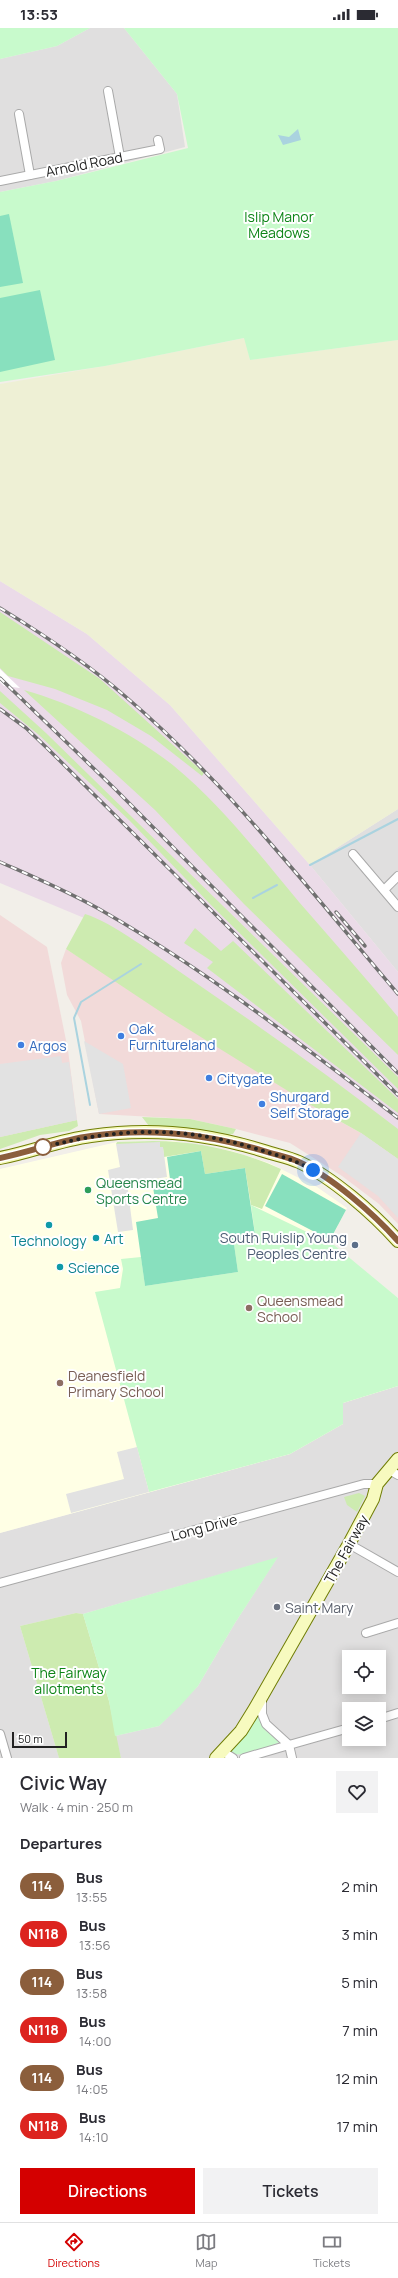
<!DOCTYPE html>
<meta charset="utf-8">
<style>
body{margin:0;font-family:Manrope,sans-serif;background:#f2f2f3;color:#2b2b33;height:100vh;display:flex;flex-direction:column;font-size:15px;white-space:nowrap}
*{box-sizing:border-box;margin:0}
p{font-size:13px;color:#7c7c81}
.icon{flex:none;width:22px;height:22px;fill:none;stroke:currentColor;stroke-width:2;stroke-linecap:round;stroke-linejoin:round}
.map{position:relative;height:1730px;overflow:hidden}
.panel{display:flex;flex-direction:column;background:#fff;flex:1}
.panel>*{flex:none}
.badge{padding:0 8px;border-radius:13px;font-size:14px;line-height:26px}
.fabs{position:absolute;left:342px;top:1622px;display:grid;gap:8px}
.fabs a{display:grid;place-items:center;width:44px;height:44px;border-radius:0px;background:#fff;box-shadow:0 2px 10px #0003;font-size:20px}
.scale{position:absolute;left:12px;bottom:10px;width:55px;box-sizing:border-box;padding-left:4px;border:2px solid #222;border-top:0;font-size:11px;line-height:14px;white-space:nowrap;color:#222;-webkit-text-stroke:3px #fff;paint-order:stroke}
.you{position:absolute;width:20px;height:20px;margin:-10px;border:3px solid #fff;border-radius:50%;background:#1a73e8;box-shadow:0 0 0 6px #1a73e833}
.map>.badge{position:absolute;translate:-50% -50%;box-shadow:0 0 0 2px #fff}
h2{padding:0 20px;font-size:15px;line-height:36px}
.round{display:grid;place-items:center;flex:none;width:42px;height:42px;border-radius:0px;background:#f2f2f3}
.overview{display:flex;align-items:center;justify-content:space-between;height:68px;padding:0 20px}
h1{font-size:19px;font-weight:600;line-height:30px}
.primary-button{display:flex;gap:8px;margin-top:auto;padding:8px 20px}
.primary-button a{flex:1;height:46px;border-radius:0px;background:#d40000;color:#fff;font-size:16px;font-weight:600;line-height:46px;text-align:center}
.primary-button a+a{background:#f2f2f3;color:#2b2b33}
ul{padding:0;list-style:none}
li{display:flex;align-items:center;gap:12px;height:48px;padding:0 20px}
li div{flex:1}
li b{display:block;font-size:15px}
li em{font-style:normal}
li .badge{min-width:44px;font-weight:700;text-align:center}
.status{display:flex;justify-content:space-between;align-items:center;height:28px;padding:0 20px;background:#fff;direction:ltr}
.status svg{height:11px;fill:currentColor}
.dock{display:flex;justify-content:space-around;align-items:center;height:56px;border-top:1px solid #e1e1e2;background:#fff;font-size:11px;color:#7c7c81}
.dock a{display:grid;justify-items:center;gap:2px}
.dock .active{color:#d40000}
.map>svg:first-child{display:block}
</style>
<div class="status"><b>13:53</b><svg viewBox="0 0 49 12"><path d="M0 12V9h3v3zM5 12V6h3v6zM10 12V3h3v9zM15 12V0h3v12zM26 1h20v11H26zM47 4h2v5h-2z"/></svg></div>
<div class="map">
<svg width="398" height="1730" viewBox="0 0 398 1730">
<rect width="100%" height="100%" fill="#f2efe9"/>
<g fill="#e0dfdf" fill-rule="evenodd">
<polygon points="90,0 124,0 177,66 185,119 56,153 0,164 0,31 57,18"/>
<polygon points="398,781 398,944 310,837"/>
<path d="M398,1358V1730H121L115,1708L159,1698L198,1658L235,1595L277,1530L83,1586L76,1585L20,1598L59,1730H0V1505L290,1426L343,1375ZM349,1629H379V1659H349ZM349,1681H379V1711H349Z"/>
</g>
<g fill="#f2dad9">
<polygon points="0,887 47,919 68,1022 77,1092 0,1109"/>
<polygon points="66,921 309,1076 361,1105 398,1131 398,1196 379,1176 342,1148 290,1115 236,1101 190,1091 99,1086 81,993 67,967 61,935"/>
</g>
<polygon fill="#ebdbe8" points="0,553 87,606 170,677 310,837 398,944 398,1116 101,897 0,855"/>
<polygon fill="#ffffe5" points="174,1113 232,1123 269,1135 317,1159 347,1180 329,1215 398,1270 398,1358 343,1375 343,1396 290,1426 0,1505 0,1141 117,1114"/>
<polygon fill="#eef0d5" points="245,310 250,332 398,312 398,781 310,837 170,677 87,606 0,553 0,356 105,338"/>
<g fill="#cdebb0">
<polygon points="0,584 100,651 204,745 202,748 151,708 107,682 55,661 8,648 0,640"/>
<path d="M24,662C74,676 133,705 174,738C221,777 260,827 299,874C332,912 366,950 398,989V1027L244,876L155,782Z"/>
<polygon points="0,663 46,705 398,1049 398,1061 211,877 130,793 39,707 0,675"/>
<path d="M85,886C112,894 158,929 183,946C256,996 328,1047 398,1101V1131L361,1105L309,1076L167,988L66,921Z"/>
<polygon points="195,900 221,923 233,913 398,1071 398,1085 207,940 213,934 184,915"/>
<polygon points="142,1089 190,1091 236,1101 233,1106 228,1107 193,1101 149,1098"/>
<polygon points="77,1092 78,1098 69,1103 40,1107 0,1121 0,1109"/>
<path d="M153,1113C197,1113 241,1123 281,1141L262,1181L251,1177L245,1140L205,1146L201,1123L164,1129L163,1120L116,1116L117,1114Z"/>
<polygon points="359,1465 365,1468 357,1484 347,1477 344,1469"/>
<polygon points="76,1585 83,1586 109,1673 121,1730 59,1730 20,1598"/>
</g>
<g fill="#c8facc">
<polygon points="0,0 90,0 57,18 0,31"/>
<polygon points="124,0 398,0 398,312 250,332 244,310 105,338 0,354 0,164 56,153 188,120 177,66"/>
<polygon points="251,1177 334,1217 398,1270 398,1358 343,1375 343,1396 290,1426 149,1464 95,1264 120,1260 123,1241 121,1231 141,1229 145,1258 238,1244 234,1216 256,1213"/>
<polygon points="278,1529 235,1595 198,1658 180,1678 159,1698 115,1708 109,1673 83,1586"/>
<path d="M259,1686L265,1702L280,1714C266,1719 244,1730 229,1725L242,1711Z"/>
</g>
<g fill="#88e0be">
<polygon points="9,186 23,255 0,259 0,188"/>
<polygon points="40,262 55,332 0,344 0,270"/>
<polygon points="201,1123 205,1146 245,1140 256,1213 234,1216 238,1244 145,1258 136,1194 158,1190 152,1153 170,1151 167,1129"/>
<polygon points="282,1146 346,1182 330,1212 265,1178"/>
</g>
<g fill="#e2e2e2">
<polygon points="84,1013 123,1036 131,1080 99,1086"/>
<polygon points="61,1028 62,1035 69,1034 77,1092 0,1109 0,1036"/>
<polygon points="361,1105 398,1131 398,1190 378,1168 338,1139"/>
<polygon points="160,1114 160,1119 163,1119 167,1149 127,1155 133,1202 118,1204 108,1142 120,1139 116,1116"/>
<polygon points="137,1419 149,1464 71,1485 66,1466 124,1451 117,1424"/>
</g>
<polygon fill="#aad3df" points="298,101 301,112 283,117 278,107 289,109"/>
<polygon fill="#fff" points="0,641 20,660 4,658 0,654"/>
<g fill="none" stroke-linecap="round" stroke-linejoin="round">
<g stroke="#aad3df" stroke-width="2">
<polyline points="310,837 398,791"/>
<polyline points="253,870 277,857"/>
<polyline points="90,1077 74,990 81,974 141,936"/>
</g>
<defs>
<g id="street">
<polyline points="108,63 120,129"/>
<polyline points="19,86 30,147"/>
<polyline points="0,153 160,121 158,112"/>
<polyline points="353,826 398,879"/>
<polyline points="384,862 398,848"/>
<polyline points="389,1442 398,1447"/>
<polyline points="349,1516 398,1544"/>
<polyline points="0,1555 364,1456 377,1456"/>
<polyline points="366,1605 398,1595"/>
<polyline points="379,1691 398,1685"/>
<polyline points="0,1706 7,1730"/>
<polyline points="222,1723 233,1730"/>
<polyline points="244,1730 289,1717 266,1696 262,1686 262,1670"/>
<polyline points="292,1730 289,1717 349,1700"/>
</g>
<g id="secondary">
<path d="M0,1130C31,1124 60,1112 91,1108C151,1099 207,1105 264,1123C276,1127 288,1129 299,1134C332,1149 374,1186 398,1213"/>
<polyline points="216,1730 241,1703 254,1682 349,1516 373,1471 377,1456 398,1431"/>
</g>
</defs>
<use href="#street" stroke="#a9a9a9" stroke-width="10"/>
<use href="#secondary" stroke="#707d05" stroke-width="14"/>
<use href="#street" stroke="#fff" stroke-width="8"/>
<use href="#secondary" stroke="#f7fabf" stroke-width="12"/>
<defs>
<g id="rail">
<path d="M0,580C44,607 87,635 126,669C228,756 311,864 398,966"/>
<polyline points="0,650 115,761 398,1045"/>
<polyline points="0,681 26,700 48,721 398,1067"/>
<path d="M0,834C36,850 72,865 106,885C210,945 303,1018 398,1090"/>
<polyline points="336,884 365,918"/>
</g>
</defs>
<use href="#rail" stroke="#707070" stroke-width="3.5"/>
<use href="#rail" stroke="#fff" stroke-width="2" stroke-dasharray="6" stroke-linecap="butt"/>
</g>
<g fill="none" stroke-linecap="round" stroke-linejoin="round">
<defs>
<path id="line" d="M0,1130C31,1124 60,1112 91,1108C151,1099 207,1106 264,1123C276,1127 289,1129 299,1134C332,1149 374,1186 398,1213"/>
</defs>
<use href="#line" stroke="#fff" stroke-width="9"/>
<use href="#line" stroke="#8b5e3c" stroke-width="6"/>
<path stroke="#222" stroke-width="4" stroke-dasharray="0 7.2" d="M43,1119C121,1100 179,1097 257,1121C276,1127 295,1132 313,1142"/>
</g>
<g fill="#3f7fe0" stroke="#fff" stroke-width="1.5">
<circle cx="121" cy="1008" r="4"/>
<circle cx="21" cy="1017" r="4"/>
<circle cx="209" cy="1050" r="4"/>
<circle cx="262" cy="1076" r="4"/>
</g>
<circle fill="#fff" stroke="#8b5e3c" stroke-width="2" cx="43" cy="1119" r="8"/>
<circle fill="#2e9e5b" stroke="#fff" stroke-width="1.5" cx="88" cy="1162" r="4"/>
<g fill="#0f9aa8" stroke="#fff" stroke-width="1.5">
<circle cx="49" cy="1197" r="4"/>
<circle cx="96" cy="1210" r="4"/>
<circle cx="60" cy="1239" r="4"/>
</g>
<circle fill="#5c6f8a" stroke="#fff" stroke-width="1.5" cx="355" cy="1217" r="4"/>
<g fill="#8d6e63" stroke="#fff" stroke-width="1.5">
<circle cx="249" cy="1280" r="4"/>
<circle cx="60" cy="1355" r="4"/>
</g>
<circle fill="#6b7280" stroke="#fff" stroke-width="1.5" cx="277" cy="1579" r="4"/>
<g text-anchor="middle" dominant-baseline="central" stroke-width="4" stroke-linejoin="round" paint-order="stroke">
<g font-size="14" fill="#222" stroke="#fff">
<text transform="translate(84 136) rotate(-11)">Arnold Road</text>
<text transform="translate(204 1499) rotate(-15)">Long Drive</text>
<text transform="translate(346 1521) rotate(-61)">The Fairway</text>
</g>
<g font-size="14" fill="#0c8416" stroke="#fff">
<text x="279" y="188">Islip Manor<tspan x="279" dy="16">Meadows</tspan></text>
<text x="69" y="1644">The Fairway<tspan x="69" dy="16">allotments</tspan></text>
</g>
<g font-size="14" fill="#366cbe" stroke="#fff" text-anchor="start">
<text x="129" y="1000">Oak<tspan x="129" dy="16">Furnitureland</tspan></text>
<text x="29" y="1017">Argos</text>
<text x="217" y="1050">Citygate</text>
<text x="270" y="1068">Shurgard<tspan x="270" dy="16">Self Storage</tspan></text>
</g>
<g font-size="14" fill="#27864d" stroke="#fff" text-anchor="start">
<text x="96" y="1154">Queensmead<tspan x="96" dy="16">Sports Centre</tspan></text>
</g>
<g font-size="14" fill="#4e5e75" stroke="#fff" text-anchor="end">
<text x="347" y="1209">South Ruislip Young<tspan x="347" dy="16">Peoples Centre</tspan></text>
</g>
<g font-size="14" fill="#0d838f" stroke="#fff" text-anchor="start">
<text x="104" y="1210">Art</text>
<text x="49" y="1212" text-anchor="middle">Technology</text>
<text x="68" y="1239">Science</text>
</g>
<g font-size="14" fill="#785e54" stroke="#fff" text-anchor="start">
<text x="257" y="1272">Queensmead<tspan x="257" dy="16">School</tspan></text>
<text x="68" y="1347">Deanesfield<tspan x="68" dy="16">Primary School</tspan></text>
</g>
<g font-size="14" fill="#5b616d" stroke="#fff" text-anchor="start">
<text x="285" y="1579">Saint Mary</text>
</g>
</g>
</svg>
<div class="fabs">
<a><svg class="icon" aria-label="locate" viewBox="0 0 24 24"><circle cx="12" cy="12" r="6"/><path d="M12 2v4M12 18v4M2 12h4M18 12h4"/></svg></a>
<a><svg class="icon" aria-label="layers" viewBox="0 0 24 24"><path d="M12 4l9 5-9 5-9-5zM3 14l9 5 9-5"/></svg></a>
</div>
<div class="scale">50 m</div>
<div class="you" style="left:313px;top:1142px"></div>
</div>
<section class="panel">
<div class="overview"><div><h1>Civic Way</h1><p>Walk · 4 min · 250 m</p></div><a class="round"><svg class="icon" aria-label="heart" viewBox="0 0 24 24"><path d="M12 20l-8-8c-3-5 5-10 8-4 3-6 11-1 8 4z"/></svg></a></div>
<h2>Departures</h2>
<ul>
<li><span class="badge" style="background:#8b5e3c;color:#fff">114</span><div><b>Bus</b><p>13:55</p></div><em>2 min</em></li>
<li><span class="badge" style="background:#dc241f;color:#fff">N118</span><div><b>Bus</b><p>13:56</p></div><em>3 min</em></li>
<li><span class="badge" style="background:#8b5e3c;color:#fff">114</span><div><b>Bus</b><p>13:58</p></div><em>5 min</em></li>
<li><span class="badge" style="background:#dc241f;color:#fff">N118</span><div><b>Bus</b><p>14:00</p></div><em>7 min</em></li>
<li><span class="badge" style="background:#8b5e3c;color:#fff">114</span><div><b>Bus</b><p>14:05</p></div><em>12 min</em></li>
<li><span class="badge" style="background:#dc241f;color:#fff">N118</span><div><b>Bus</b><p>14:10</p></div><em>17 min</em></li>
</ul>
<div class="primary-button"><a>Directions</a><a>Tickets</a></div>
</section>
<nav class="dock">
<a class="active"><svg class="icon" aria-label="directions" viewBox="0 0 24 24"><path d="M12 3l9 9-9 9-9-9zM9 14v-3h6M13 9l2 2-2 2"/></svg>Directions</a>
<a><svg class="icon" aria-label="map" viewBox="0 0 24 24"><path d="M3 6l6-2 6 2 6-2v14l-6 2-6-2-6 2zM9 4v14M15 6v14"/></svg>Map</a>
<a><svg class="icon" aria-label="tickets" viewBox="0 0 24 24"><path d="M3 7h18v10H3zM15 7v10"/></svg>Tickets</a>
</nav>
